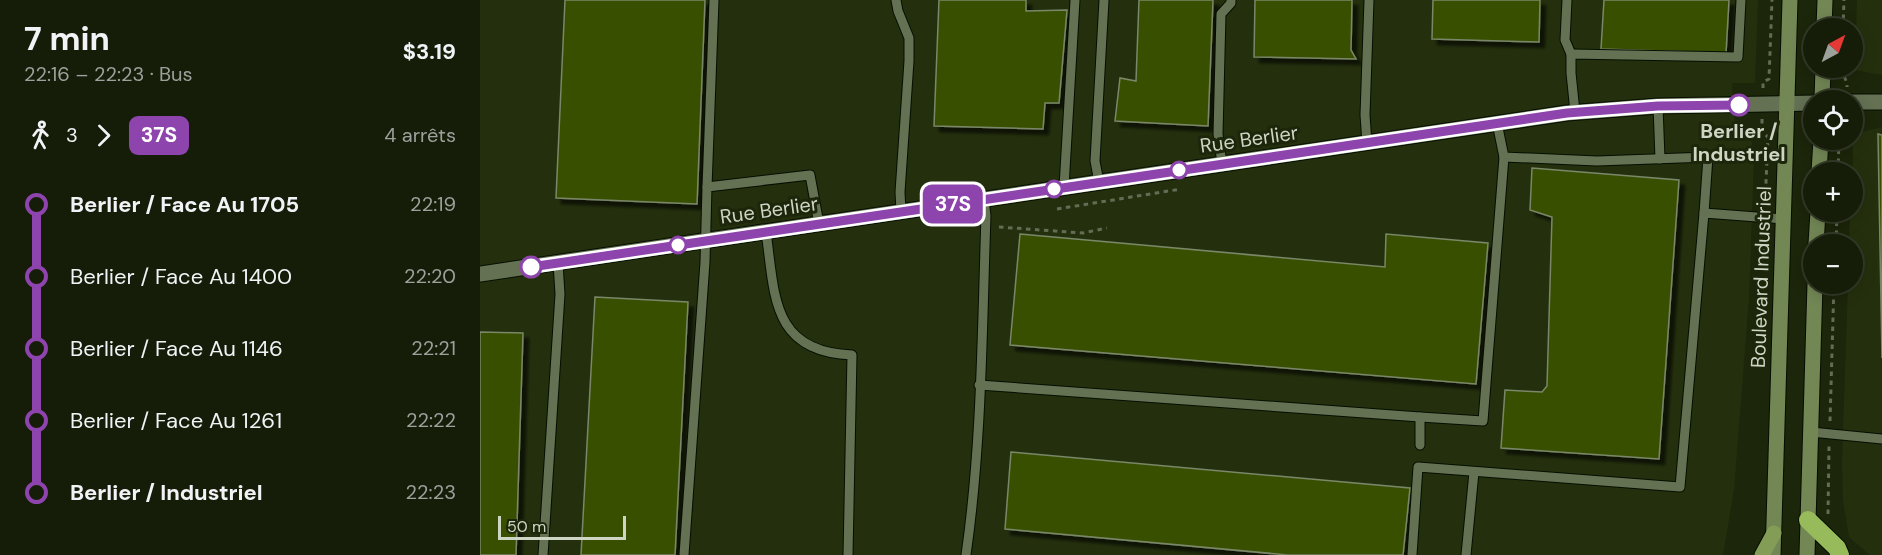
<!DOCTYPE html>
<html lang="fr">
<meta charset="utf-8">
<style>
body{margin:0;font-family:"DM Sans",sans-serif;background:#1e2512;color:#f1f3f6;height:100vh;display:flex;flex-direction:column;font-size:22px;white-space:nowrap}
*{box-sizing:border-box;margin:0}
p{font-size:20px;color:#9da19c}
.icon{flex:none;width:33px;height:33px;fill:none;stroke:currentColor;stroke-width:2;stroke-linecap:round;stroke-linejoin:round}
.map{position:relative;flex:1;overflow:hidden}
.details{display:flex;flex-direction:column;background:#151c08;width:480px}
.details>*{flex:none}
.badge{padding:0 12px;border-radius:9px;font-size:21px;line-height:39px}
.needle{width:39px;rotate:41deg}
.tools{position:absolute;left:1323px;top:18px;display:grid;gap:12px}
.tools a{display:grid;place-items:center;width:60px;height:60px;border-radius:50%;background:#151c08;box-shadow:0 3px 15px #0003,0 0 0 2px #343a29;font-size:30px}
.scale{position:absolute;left:18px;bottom:15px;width:128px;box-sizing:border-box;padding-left:6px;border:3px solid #ced5c4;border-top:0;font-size:16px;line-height:21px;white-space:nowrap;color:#ced5c4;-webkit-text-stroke:4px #1c260a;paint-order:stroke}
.map>.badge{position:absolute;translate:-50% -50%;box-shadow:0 0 0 3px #fff}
.legs{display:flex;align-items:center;gap:9px;height:66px;padding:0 24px;font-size:20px}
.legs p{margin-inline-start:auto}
.summary{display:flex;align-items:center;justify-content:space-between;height:102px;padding:0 24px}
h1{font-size:33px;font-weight:700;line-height:45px}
ul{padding:0 24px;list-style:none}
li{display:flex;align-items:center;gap:21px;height:72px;font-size:22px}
li i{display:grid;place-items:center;width:9px;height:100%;margin:0 8px;background:currentColor}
li i::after{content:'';width:15px;height:15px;margin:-8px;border:4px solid;border-radius:50%;background:#151c08}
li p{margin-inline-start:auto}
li:first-child i{background:linear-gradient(#0000 50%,currentColor 0)}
li:last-child i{background:linear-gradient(currentColor 50%,#0000 0)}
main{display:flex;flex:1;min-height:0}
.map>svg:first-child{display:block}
</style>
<main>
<section class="details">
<div class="summary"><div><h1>7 min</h1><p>22:16 – 22:23 · Bus</p></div><b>$3.19</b></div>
<div class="legs"><svg class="icon" aria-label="walk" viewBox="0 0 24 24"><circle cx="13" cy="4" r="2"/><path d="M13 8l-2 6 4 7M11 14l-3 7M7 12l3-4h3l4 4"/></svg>3<svg class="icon" aria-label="forward" viewBox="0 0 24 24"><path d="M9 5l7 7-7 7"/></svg><b class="badge" style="background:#8e44ad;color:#fff">37S</b><p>4 arrêts</p></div>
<ul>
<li><i style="color:#8e44ad"></i><b>Berlier / Face Au 1705</b><p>22:19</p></li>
<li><i style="color:#8e44ad"></i><span>Berlier / Face Au 1400</span><p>22:20</p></li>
<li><i style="color:#8e44ad"></i><span>Berlier / Face Au 1146</span><p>22:21</p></li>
<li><i style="color:#8e44ad"></i><span>Berlier / Face Au 1261</span><p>22:22</p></li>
<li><i style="color:#8e44ad"></i><b>Berlier / Industriel</b><p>22:23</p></li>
</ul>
</section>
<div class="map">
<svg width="1402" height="555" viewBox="0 0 1402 555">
<defs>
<filter id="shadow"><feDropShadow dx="5.5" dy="5.5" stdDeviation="1.5" flood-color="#0009"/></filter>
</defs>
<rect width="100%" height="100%" fill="#1c260a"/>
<g fill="#24300d">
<polygon points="0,0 1278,0 1275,83 1252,83 1255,127 1264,131 1271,138 1274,155 1269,297 1254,490 1243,555 0,555"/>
<polygon points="1377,0 1402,0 1402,75 1375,70"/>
<polygon points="1402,127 1402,555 1390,555 1369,537 1363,500 1362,463 1368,284 1372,284 1372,244 1369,244 1370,212 1372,212 1373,134"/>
</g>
<g fill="#384f00" stroke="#7a8768" stroke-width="1.5" filter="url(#shadow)">
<polygon points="85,0 225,0 217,204 76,198"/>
<polygon points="459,0 546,0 546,11 587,10 579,103 565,103 563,129 454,126"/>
<polygon points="659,0 733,0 728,126 635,121 640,78 656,81"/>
<polygon points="775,0 872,0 871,50 876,59 774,57"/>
<polygon points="953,0 1060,0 1059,42 952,39"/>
<polygon points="1124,0 1249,0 1246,53 1121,49"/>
<polygon points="1398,134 1402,135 1402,358"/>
<polygon points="1052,168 1199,180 1179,459 1021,448 1025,390 1062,392 1067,386 1072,217 1050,210"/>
<polygon points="540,234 905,267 906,234 1008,243 996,384 530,345"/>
<polygon points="115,297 208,302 195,555 101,555"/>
<polygon points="0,332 43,333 36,555 0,555"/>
<polygon points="531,452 930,488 923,555 808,555 525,529"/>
</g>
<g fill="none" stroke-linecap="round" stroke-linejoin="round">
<defs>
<g id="lane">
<polyline points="416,0 418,11 429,38 429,61 420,192 421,212"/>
<polyline points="1087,0 1085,40 1091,54"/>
<polyline points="1178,106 1180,159"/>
<polyline points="1095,112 1091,73 1091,54 1258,57 1261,0"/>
<polyline points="1017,123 1024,157 1117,161 1228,157 1224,213"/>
<polyline points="887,143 885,115 889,0"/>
<polyline points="742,164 738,134 741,14 751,3 751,0"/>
<polyline points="619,182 615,161 624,0"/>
<polyline points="227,187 234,0"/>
<polyline points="584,187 595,0"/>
<path d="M286,232C295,295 291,352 372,355L368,555"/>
<polyline points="499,385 940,417 940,445"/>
<polyline points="940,417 1003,421 1024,157"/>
<polyline points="1331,432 1402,439"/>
<polyline points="63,555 80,294 78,263"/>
<polyline points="204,555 225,262 227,187 330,175 339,224"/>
<path d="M486,555C502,443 502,329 506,216L504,199"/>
<polyline points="932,555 938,467 1200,487 1224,213 1304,219"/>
<polyline points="986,555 994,472"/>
</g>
<g id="street">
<polyline points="1372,102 1402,102"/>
<polyline points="0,274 1087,113 1178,106 1334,103"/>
</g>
<g id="secondary">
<polyline points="1344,28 1345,0"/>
<polyline points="1342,100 1343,68"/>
<polyline points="1339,172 1341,140"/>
<polyline points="1336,244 1338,212"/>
<polyline points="1293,555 1310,0"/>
<polyline points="1327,555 1335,284"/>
</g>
<polyline id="primary" points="1282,555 1294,533"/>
<polyline id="highway" points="1328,520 1357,548 1360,555"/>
</defs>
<use href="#lane" stroke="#060e00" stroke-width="11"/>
<use href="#street" stroke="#060e00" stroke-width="17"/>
<use href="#secondary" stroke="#060e00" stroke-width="17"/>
<use href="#primary" stroke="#060e00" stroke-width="17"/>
<use href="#highway" stroke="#060e00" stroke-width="20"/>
<g stroke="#636c55" stroke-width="3" stroke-dasharray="4.5 4.5" stroke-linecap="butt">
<polyline points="1363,28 1364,0"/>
<path d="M1362,68C1362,75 1367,79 1367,87"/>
<polyline points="1283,88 1283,82 1289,79 1292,0"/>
<polyline points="1282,119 1282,132 1288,137 1285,205"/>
<polyline points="1358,172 1359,140"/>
<polyline points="577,209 701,189"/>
<polyline points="519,227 603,233 627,228"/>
<polyline points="1356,244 1357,212"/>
<polyline points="1284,268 1284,230"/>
<polyline points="1350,421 1354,284"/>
<polyline points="1348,514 1349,446"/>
</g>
<use href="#lane" stroke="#647153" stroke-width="9"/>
<use href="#street" stroke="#647153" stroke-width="15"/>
<use href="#secondary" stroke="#738755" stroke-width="15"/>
<use href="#primary" stroke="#839d57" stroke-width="15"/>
<use href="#highway" stroke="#97bb5a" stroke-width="18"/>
</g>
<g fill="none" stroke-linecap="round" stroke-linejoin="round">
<defs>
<polyline id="line-1" points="51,267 1087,113 1178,106 1259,105"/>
</defs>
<use href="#line-1" stroke="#fff" stroke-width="14"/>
<use href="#line-1" stroke="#8e44ad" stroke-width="9"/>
</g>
<g fill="#fff" stroke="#8e44ad" stroke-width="3">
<circle cx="1259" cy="105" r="10"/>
<circle cx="699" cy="170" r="8"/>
<circle cx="574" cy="189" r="8"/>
<circle cx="198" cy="245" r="8"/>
<circle cx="51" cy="267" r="10"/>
</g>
<g text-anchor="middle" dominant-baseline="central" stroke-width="6" stroke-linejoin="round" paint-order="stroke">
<g font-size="20" font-weight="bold" fill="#ced5c4" stroke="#1c260a">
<text x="1259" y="131">Berlier /<tspan x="1259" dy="23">Industriel</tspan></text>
</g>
<g font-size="20" fill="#ced5c4" stroke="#1c260a">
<text transform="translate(769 139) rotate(-8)">Rue Berlier</text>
<text transform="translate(289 210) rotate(-8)">Rue Berlier</text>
<text transform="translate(1281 277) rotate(-88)">Boulevard Industriel</text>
</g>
</g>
</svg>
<div class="tools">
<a><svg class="needle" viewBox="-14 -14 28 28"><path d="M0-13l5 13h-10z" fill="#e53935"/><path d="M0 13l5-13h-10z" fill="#9da19c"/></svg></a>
<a><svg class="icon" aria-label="locate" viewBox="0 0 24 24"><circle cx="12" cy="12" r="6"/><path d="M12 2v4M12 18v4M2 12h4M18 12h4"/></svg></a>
<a>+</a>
<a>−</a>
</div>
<div class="scale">50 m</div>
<b class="badge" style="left:473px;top:204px;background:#8e44ad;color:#fff">37S</b>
</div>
</main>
